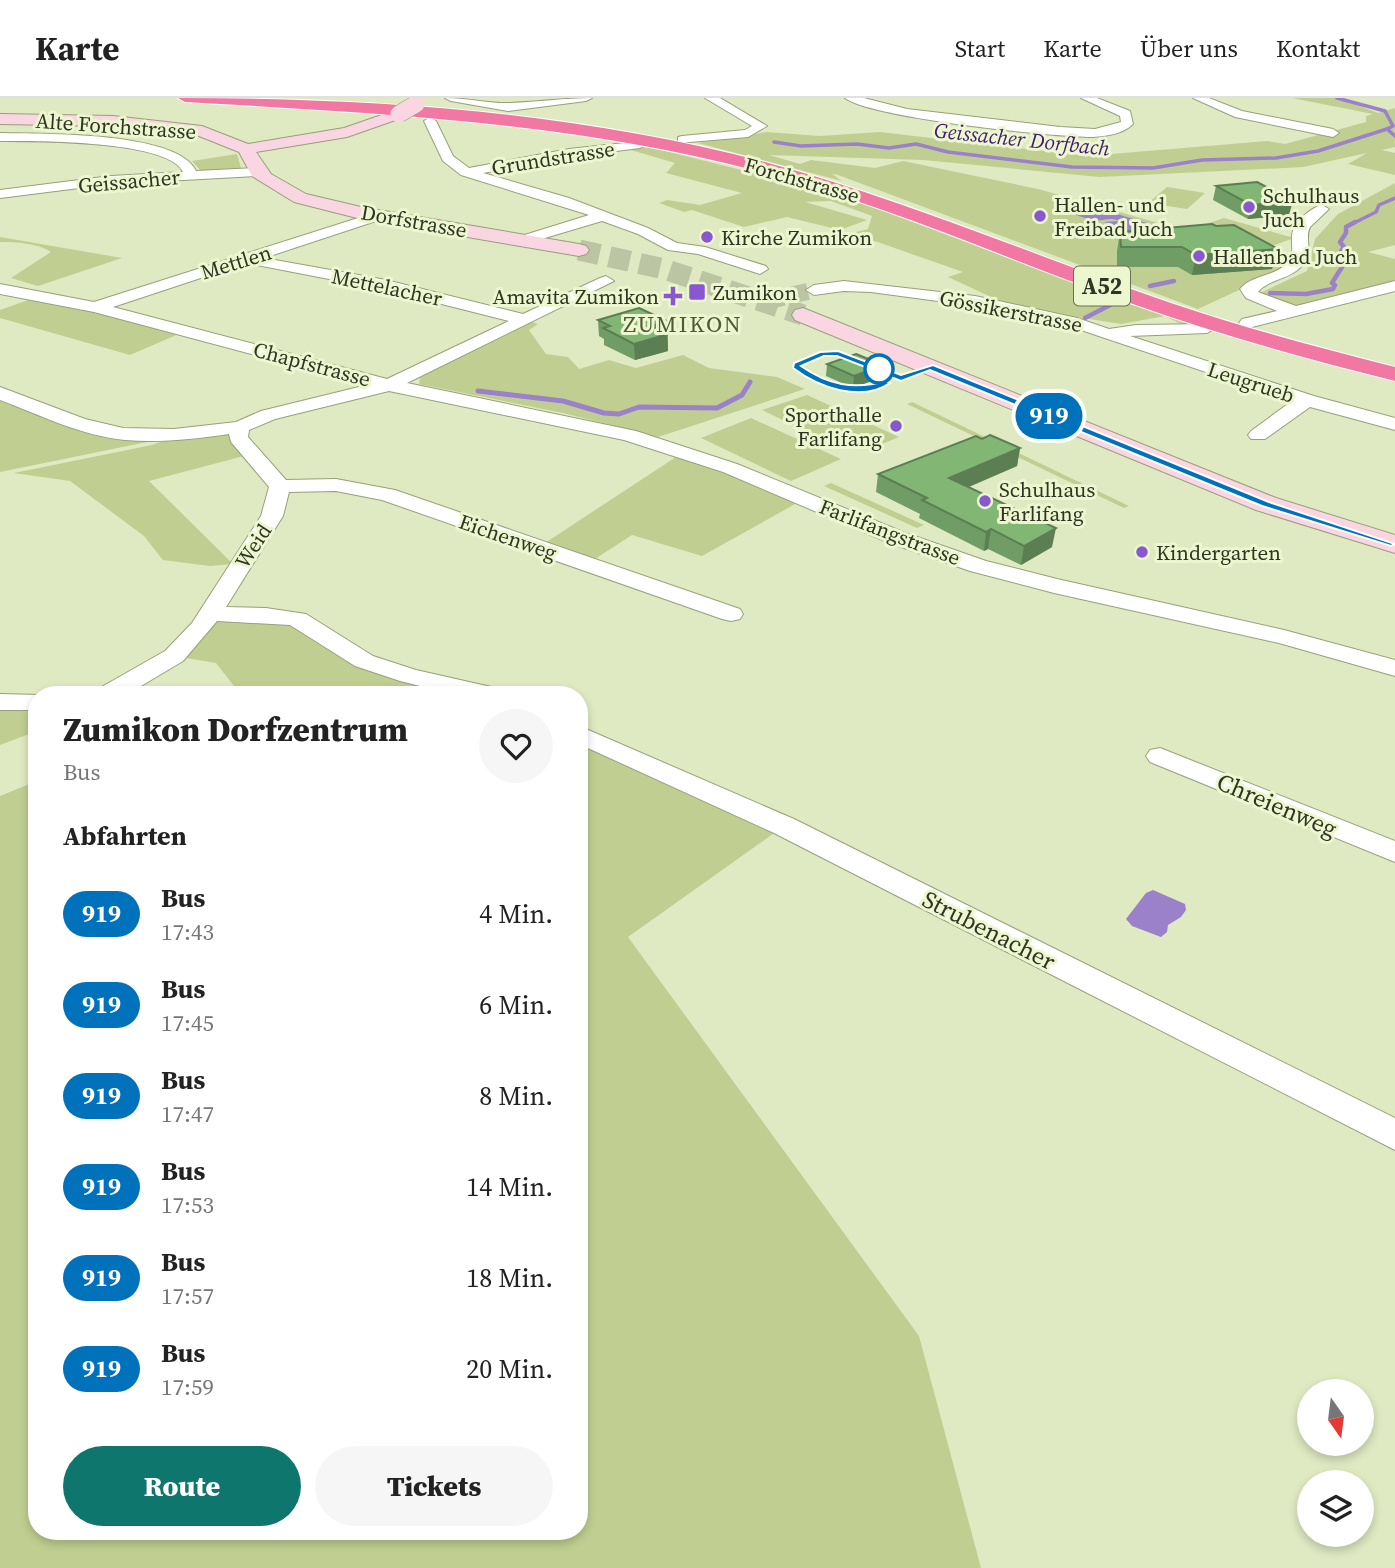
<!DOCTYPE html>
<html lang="de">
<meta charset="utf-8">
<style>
body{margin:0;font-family:"Source Serif 4",serif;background:#f6f6f6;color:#222;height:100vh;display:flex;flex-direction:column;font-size:26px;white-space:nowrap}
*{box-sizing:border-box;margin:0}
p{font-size:23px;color:#767676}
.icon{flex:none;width:38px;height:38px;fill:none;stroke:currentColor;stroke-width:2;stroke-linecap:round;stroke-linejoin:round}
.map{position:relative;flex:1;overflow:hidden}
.drawer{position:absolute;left:28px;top:588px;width:560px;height:854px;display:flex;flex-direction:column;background:#fff;border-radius:28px;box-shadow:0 4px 10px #0003}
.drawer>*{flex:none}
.badge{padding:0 14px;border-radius:23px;font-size:24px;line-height:46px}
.needle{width:46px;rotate:166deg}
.buttons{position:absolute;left:1297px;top:1281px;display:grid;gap:14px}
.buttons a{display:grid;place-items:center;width:77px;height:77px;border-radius:50%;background:#fff;box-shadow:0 4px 10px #0003;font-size:35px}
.map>.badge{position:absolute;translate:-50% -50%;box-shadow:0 0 0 4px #fff}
h2{padding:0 35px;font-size:26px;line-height:63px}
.round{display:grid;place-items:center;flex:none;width:74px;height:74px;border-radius:37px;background:#f6f6f6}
.summary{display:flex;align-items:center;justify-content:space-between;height:119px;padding:0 35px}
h1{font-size:33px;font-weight:800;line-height:52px}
.action{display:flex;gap:14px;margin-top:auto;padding:14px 35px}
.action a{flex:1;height:80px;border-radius:42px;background:#0f766e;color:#fff;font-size:28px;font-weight:800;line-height:80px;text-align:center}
.action a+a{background:#f6f6f6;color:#222}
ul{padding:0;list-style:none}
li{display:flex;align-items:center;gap:21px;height:91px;padding:0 35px}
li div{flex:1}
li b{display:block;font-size:26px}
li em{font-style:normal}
li .badge{min-width:77px;font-weight:700;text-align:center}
header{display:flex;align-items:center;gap:42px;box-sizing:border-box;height:98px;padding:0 35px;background:#fff;border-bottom:2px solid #e0e0e0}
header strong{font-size:33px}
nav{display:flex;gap:38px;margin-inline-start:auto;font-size:24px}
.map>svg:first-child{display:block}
</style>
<header>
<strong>Karte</strong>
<nav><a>Start</a><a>Karte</a><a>Über uns</a><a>Kontakt</a></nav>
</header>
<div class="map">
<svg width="1395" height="1470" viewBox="0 0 1395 1470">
<rect width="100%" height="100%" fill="#dfe9c2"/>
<g fill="#c0cf91">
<polygon points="1292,0 1339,0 1378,15 1395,10 1395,49 1382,52 1395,55 1395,77 1348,66 1367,55 1303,69 1100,79 923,62 769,57 800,66 811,62 875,70 903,63 1038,91 1225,144 1283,166 1280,173 1198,211 838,77 832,76 842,83 698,45 767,34 820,38 880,34 1088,58 1267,43 1285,46 1366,24 1366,18 1373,16"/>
<polygon points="642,47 797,86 892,114 1204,228 1185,228 1165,218 1121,226 1013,209 948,179 963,174 852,135 868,131 872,118 831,103 805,104 867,122 840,132 787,119 744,129 692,112 684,114 659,105 667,102 700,107 742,95 666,75 675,65 631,52"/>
<polygon points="237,56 241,70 239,72 202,74 192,63"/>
<polygon points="1395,85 1395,147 1368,154 1395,161 1395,185 1301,209 1258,196 1307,173 1315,141 1338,116"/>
<polygon points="1167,89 1205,95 1187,111 1148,105"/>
<polygon points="1224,120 1294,140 1269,149 1197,129"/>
<path d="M0,139L122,160L38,188L11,180L51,154C38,145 16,144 0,144Z"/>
<polygon points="34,200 82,210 181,235 130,257 0,220 0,212"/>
<polygon points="532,224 538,226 529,232 546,256 568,259 579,271 609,262 636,270 683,257 709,270 777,279 805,291 658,339 563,315 419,286 420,280 425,277 422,276"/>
<polygon points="807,297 899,339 870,351 855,348 843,351 762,312"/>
<polygon points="0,301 157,342 0,374"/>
<polygon points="912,304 1129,408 1124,410 907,306"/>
<polygon points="751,320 841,361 791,383 701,340"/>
<polygon points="222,334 231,336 244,358 149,383 233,466 210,468 163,462 144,438 70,383 14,375 152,347 168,341"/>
<polygon points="679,357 797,405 702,458 632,437 595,461 545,445"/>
<polygon points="831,385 924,427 917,430 824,388"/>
<polygon points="209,516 297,521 364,563 491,597 241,597 216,565 174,558"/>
<polygon points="0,604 37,604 37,633 0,647"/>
<polygon points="579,636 784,728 628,839 919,1238 981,1470 0,1470 0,698 37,683 37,1433 579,1433"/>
</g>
<g fill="#9a81c9">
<path d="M1080,105L1157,128L1134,135L1104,124L1119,123C1109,118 1103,124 1092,122C1082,120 1071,114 1059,111Z"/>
<polygon points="1153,792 1185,806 1186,812 1181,819 1168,827 1167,834 1161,839 1132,828 1126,821 1146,795"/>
</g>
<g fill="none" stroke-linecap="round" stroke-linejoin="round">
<g stroke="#9a81c9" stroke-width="3.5">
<polyline points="1337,0 1385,13 1393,28 1387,31"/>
<polyline points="1387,31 1395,38"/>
<polyline points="774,44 801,48 857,46 889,50 916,46 948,54 1072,69 1153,70 1202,62 1276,60 1318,53 1387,31"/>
<polyline points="1352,126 1376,114 1379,107 1395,100"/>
</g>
<g stroke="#9a81c9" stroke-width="4.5">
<polyline points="1150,188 1174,183"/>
<polyline points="1270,195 1306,196 1333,191 1335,187 1332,185 1347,161 1341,153 1344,149 1340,144 1346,135 1346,129 1355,124"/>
<polyline points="1085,220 1114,205"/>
</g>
<polyline stroke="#9a81c9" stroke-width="5" points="478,293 563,303 604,315 619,316 639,309 717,310 742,297 750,284"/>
<polyline stroke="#bcc5a3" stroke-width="17" stroke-dasharray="17 8" stroke-linecap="butt" points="767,203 814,192"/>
<polyline stroke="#bcc5a3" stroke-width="21" stroke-dasharray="21 10" stroke-linecap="butt" points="579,152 664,171 803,217"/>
<defs>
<g id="street">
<path d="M445,0C467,0 491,6 510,5C538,4 564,0 592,0L586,3L508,13L451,3Z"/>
<polygon points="705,0 720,0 767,28 748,39 678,45 678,39 682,38 745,32 752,28"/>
<path d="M845,0H864L907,11L1060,29L1095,31L1121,24L1120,18L1081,0H1097L1130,13L1133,26C1123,36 1107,38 1093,39C1054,39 871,20 845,0Z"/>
<polygon points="1193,0 1209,0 1242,13 1333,31 1339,35 1333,39 1235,19"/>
<polygon points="430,19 436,23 453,58 469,70 569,51 644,43 646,46 640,50 569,59 483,75 569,100 648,130 677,145 705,149 766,168 768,171 760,176 698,156 668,152 638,136 602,123 528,145 518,145 515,142 518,139 589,117 461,77 443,63 424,23"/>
<path d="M0,35C41,36 178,33 196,73L258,70L265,74L258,78L111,86L0,100V92L111,78L183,74C169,42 34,43 0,43Z"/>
<path d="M1322,107L1329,111L1310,129C1305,139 1311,148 1307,158C1300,182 1269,179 1258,194L1296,208L1395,183V193L1248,230L1242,229L1239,225L1242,221L1277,213L1246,200L1240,191C1252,176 1276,179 1288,164C1295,156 1291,147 1292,137C1294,124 1310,110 1322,107Z"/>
<path d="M377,114L382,115L384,118L382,121L264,160L386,182L523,216L600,180L606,178L614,183L407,285L636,333L737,366L903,434L986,463L1057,481L1284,532L1395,562V578L1279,545L1054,495L970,473L887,444L723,374L624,342L389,293L275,321L249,332L248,339L286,382L336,381L395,392L740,511L743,516L740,521L731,523L722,521L382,402L336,393L289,394L283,418L226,509L266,510L306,516L373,558L416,572L500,591L504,597H456L400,583L355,568L290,527L217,523L183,563L126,597H94L98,591L165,553L192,525L261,418L269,389L231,344L229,336C194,341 160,345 125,342C82,338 40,317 0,302V289L85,321L123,330L174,331L236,324L261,313L367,287L94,214L0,196V186L94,204ZM246,165L386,192L509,223L387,281L113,209Z"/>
<polygon points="844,183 975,198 1077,220 1109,231 1136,227 1213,226 1216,230 1207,235 1130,238 1314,298 1395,320 1395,332 1310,309 1265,341 1251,341 1248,337 1251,333 1292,303 1072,229 975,208 871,194 844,193 814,197 806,192 814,187"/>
<polygon points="0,596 40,597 37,597 37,612 0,612"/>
<polygon points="579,628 794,721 1395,1020 1395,1052 774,735 579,646"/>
<polygon points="1160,650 1395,743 1395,764 1150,664 1146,658 1150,652"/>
</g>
<g id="secondary">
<polygon points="399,11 404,13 407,16 404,19 347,39 256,54 271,76 306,96 361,109 579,146 586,148 589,152 586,156 579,158 361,121 294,104 252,78 239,54 199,38 113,28 0,26 0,16 113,18 202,28 248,46 344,30"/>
<polygon points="803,210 1276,400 1395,437 1395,455 1256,412 795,222 792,217 795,212"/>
</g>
<path id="highway" d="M178,0C375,0 580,14 772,66C908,103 1038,159 1171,205C1244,230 1320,250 1395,269V283C1306,261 1217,236 1130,205C1006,161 885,106 757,73C571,24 377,15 185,4Z"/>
</defs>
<use href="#street" stroke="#97a07b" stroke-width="2"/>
<use href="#secondary" stroke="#97a07b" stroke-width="2"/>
<use href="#highway" stroke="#fff" stroke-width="2"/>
<use href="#street" fill="#fff" fill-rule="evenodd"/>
<use href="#secondary" fill="#fad6e3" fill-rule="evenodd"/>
<use href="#highway" fill="#f078a2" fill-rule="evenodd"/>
<defs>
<polyline id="secondary-bridge" points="399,16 416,6"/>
</defs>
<use href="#secondary-bridge" stroke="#97a07b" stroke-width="18" stroke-linecap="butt"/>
<use href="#secondary-bridge" stroke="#fad6e3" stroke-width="17"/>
</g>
<g fill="#709d65">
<polygon points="1216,88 1289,117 1248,121 1213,102"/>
<polygon points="1120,134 1272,171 1192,177 1178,169 1117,169 1117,153"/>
<polygon points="598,222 667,223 668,253 635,262 604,247 604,241 599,238"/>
<polygon points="827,266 883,267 882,279 853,290 826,278"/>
<polygon points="982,341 1020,350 1017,368 969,389 1052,449 1021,467 988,451 984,453 919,420 920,416 876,394 878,376"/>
</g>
<g fill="#5b7f52">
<polygon points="1293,103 1289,117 1248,121 1251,107"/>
<polygon points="1278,151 1272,171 1192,177 1196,157"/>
<polygon points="667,223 668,253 635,262 634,246 651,228"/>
<polygon points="883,267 882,279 853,290 854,278"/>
<polygon points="1020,350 1017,368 947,398 949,380"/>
<polygon points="1056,430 1052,449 1021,467 1024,448"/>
<polygon points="991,431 988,451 984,453 986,434"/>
</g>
<g fill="#82b675" stroke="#5b7f52" stroke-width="2">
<polygon points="1257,84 1293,103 1251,107 1216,88"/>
<polygon points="1212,126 1216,128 1234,127 1278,151 1196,157 1182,149 1121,149 1120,134"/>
<polygon points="639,210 667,223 651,228 668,236 634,246 603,230 610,228 598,222"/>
<polygon points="856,256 883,267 854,278 827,266"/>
<polygon points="990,337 1020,350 949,380 1056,430 1024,448 991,431 986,434 922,402 927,400 878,376 976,338 982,341"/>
</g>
<path fill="#0072bc" stroke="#fff" stroke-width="2" d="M838,253L901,277L933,267L1269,404L1395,446L1391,448L1262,408L930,272L901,283L837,258H824L801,268C828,287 854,292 886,283L890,285C861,305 818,289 793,270L794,265L820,254Z"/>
<g fill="#8958d1" stroke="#ecf7cf" stroke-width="2.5">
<circle cx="1249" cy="109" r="7"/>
<circle cx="1040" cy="118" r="7"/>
<circle cx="707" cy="139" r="7"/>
<circle cx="1199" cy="158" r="7"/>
<rect x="688" y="185" width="18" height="18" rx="3.5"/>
<path d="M669.5 187.5h7v7h7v7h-7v7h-7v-7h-7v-7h7z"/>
<circle cx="896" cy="328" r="7"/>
<circle cx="985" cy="403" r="7"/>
<circle cx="1142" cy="454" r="7"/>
</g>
<circle fill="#fff" stroke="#0072bc" stroke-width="3.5" cx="879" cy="271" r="14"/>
<g text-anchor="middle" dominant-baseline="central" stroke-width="6" stroke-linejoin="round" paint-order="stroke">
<g font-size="21" fill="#313425" stroke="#ecf7cf">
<text transform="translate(116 28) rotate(4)">Alte Forchstrasse</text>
<text transform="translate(553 60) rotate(-9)">Grundstrasse</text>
<text transform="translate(802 82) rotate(16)">Forchstrasse</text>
<text transform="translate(129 83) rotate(-5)">Geissacher</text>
<text transform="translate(414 123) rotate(10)">Dorfstrasse</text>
<text transform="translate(236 164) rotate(-17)">Mettlen</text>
<text transform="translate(387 189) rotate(12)">Mettelacher</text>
<text transform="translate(1011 213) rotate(11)">Gössikerstrasse</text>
<text transform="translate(312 266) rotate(15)">Chapfstrasse</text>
<text transform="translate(1251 284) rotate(18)">Leugrueb</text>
<text transform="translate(890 434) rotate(21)">Farlifangstrasse</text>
<text transform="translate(508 439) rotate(19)">Eichenweg</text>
<text transform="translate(253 448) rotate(-57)">Weid</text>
</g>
<g font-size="21" font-style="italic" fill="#441e73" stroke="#ecf7cf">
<text transform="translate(1022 41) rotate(6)">Geissacher Dorfbach</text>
</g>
<g font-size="21" fill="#313425" stroke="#ecf7cf" text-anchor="start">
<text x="1263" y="97">Schulhaus<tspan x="1263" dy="24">Juch</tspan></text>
<text x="1054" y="106">Hallen- und<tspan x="1054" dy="24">Freibad Juch</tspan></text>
<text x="721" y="139">Kirche Zumikon</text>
<text x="1213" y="158">Hallenbad Juch</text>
<text x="713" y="194">Zumikon</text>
<text x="659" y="198" text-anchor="end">Amavita Zumikon</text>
<text x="882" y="316" text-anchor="end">Sporthalle<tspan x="882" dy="24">Farlifang</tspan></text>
<text x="999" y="391">Schulhaus<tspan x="999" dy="24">Farlifang</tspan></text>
<text x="1156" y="454">Kindergarten</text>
</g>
<rect fill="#ecf7cf" stroke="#696e58" stroke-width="2" x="1074" y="168.5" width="56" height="39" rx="5"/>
<g font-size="23" font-weight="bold" fill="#313425">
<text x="1102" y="188">A52</text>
</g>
<g font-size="23" letter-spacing="2" fill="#515937" stroke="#ecf7cf">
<text x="683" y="226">ZUMIKON</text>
</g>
<g font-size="24" fill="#313425" stroke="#ecf7cf">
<text transform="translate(1277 707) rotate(23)">Chreienweg</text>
<text transform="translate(989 832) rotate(27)">Strubenacher</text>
</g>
</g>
</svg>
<div class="buttons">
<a><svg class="needle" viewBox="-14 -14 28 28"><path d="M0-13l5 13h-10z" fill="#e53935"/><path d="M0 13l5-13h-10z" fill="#767676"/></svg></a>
<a><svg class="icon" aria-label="layers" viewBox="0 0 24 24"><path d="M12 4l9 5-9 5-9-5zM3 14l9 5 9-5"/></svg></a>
</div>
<b class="badge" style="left:1049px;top:318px;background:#0072bc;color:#fff">919</b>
<section class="drawer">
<div class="summary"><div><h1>Zumikon Dorfzentrum</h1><p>Bus</p></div><a class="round"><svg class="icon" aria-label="heart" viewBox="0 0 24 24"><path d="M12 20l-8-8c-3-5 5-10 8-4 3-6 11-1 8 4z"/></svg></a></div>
<h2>Abfahrten</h2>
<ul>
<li><span class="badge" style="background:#0072bc;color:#fff">919</span><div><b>Bus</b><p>17:43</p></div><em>4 Min.</em></li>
<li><span class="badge" style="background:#0072bc;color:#fff">919</span><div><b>Bus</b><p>17:45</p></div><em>6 Min.</em></li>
<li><span class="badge" style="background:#0072bc;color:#fff">919</span><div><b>Bus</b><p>17:47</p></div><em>8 Min.</em></li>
<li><span class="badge" style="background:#0072bc;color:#fff">919</span><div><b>Bus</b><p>17:53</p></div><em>14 Min.</em></li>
<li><span class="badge" style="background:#0072bc;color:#fff">919</span><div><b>Bus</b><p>17:57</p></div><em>18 Min.</em></li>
<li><span class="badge" style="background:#0072bc;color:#fff">919</span><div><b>Bus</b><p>17:59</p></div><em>20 Min.</em></li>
</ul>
<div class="action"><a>Route</a><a>Tickets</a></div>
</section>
</div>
